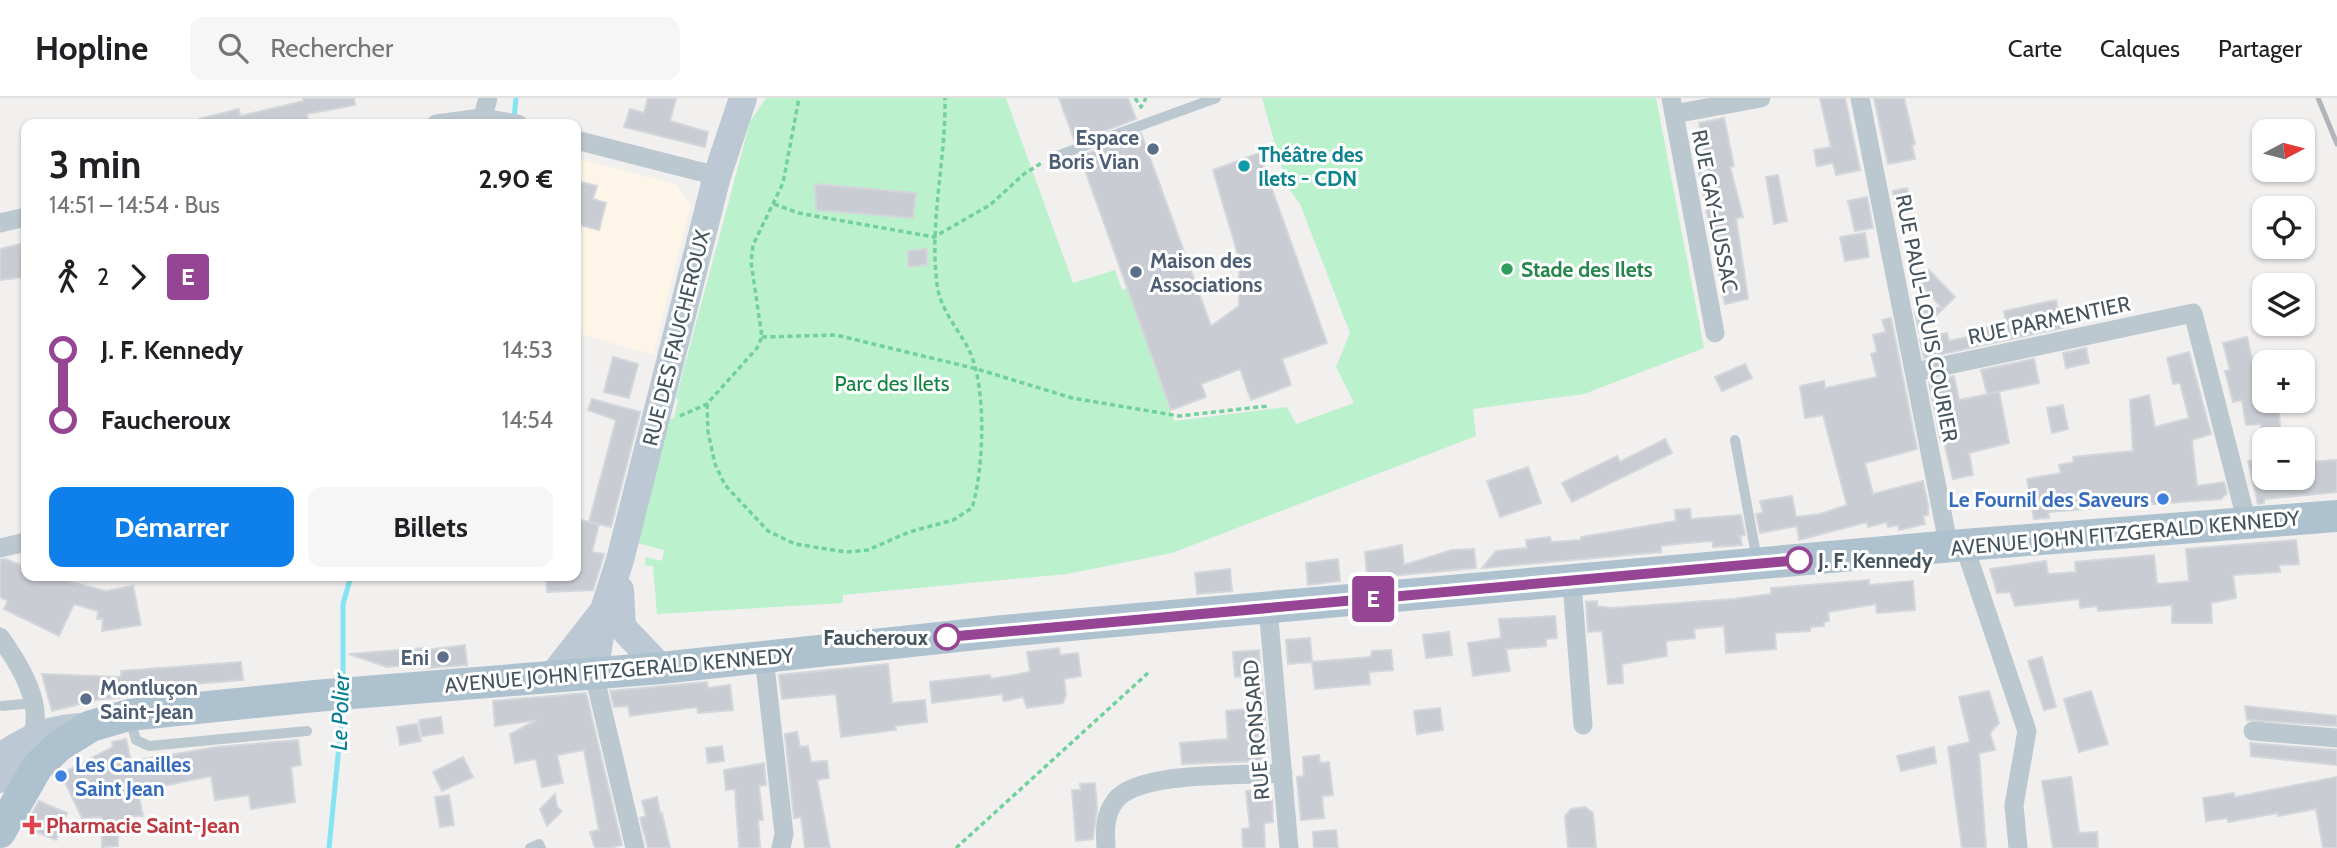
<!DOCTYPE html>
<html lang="fr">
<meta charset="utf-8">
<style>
body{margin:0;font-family:Cabin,sans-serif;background:#f6f6f6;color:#202124;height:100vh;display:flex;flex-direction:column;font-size:26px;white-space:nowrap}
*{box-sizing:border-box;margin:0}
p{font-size:23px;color:#757577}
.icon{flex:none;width:38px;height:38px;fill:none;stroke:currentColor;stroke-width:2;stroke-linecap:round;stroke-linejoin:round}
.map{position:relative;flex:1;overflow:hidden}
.side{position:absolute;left:21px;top:21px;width:560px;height:462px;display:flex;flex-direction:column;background:#fff;border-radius:14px;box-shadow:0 2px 5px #0004}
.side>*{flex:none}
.badge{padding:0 14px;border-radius:5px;font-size:24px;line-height:46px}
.needle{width:46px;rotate:83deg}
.fabs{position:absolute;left:2252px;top:21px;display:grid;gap:14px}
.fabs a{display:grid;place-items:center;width:63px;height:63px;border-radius:14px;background:#fff;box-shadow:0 2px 5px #0004;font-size:35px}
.map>.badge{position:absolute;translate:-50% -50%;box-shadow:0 0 0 4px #fff}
.legs{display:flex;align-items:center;gap:10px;height:77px;padding:0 28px;font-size:23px}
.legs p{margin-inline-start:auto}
.headline{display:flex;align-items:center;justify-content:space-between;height:119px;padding:0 28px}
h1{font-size:38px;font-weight:700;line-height:52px}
.cta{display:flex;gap:14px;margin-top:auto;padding:14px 28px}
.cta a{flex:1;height:80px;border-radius:14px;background:#0f80eb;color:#fff;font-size:28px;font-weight:700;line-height:80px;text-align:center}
.cta a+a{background:#f6f6f6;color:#202124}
ul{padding:0 28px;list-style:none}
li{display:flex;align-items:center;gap:24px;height:70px;font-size:26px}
li i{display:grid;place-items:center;width:10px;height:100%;margin:0 9px;background:currentColor}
li i::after{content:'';width:18px;height:18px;margin:-9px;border:5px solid;border-radius:50%;background:#fff}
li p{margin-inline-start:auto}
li:first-child i{background:linear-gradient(#0000 50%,currentColor 0)}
li:last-child i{background:linear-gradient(currentColor 50%,#0000 0)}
header{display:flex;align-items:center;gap:42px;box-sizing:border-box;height:98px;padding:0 35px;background:#fff;border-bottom:2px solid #e0e0e0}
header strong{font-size:33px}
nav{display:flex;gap:38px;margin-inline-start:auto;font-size:24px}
.search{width:490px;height:63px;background:#f6f6f6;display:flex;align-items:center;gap:18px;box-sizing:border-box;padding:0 24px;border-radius:14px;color:#757577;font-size:26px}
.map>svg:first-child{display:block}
</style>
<header>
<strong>Hopline</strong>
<div class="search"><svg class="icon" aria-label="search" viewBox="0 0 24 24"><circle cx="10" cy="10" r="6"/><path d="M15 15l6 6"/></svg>Rechercher</div>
<nav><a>Carte</a><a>Calques</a><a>Partager</a></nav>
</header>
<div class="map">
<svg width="2337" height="750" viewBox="0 0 2337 750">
<rect width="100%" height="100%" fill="#f2efef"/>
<polygon fill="#fdf5e8" points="576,60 676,86 691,107 653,257 576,235"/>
<polygon fill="#bbf1cc" points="766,0 1006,0 1073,185 1115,172 1122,192 1127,190 1174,323 1287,309 1296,326 1354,305 1336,269 1350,235 1300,106 1287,88 1262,0 1656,0 1704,250 1584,296 1473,311 1476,338 1172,455 1067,476 843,497 843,505 657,516 653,468 645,468 646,459 662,463 664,452 637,445 670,321 674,320 678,302 676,300 750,24"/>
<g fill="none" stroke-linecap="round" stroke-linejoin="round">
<g stroke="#86e3f1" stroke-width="5">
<polyline points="514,20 516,0"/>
<polyline points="343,587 343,506 351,478"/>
<polyline points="329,750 343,607"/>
</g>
</g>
<g fill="#c9ccd2" stroke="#d3d6db" stroke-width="2">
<polygon points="303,0 354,0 355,7 307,16 309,26 200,26 199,21 239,11 240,18 304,3"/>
<polygon points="648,0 676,0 670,23 708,34 705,49 624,29 630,11 644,15"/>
<polygon points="1059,0 1128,0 1136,21 1075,44"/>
<polygon points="1820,0 1845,0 1860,72 1836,77 1833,65 1817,68 1814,52 1831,49"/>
<polygon points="1874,0 1904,0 1915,46 1912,47 1915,61 1888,66"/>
<polygon points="1724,20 1734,68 1730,69 1743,119 1736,120 1748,201 1725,206 1699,75 1708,74 1699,25"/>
<polygon points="1141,35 1211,228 1239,208 1239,160 1213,72 1259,55 1327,245 1282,261 1291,287 1251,302 1240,271 1201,286 1206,299 1171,312 1080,58"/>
<polygon points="1778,77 1787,123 1774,126 1766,79"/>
<polygon points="576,83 597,88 593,101 606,105 599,132 576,126"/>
<polygon points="815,86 916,95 913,120 816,112"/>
<polygon points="1907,90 1911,106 1896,109 1893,93"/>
<polygon points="1867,99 1873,130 1855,133 1848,103"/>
<polygon points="1865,135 1869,159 1845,163 1840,139"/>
<polygon points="20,146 26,179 0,182 0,151"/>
<polygon points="927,151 927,167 908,169 908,153"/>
<polygon points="1929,172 1955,199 1919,234 1915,214 1941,209 1918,183"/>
<polygon points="2056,202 2062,230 1924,260 1920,241 1947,235 1949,243 1981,236 1980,231 2006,225 2004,213"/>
<polygon points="1891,220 1917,351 1865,365 1873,396 1923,383 1928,407 1928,417 1923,418 1925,426 1899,432 1898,427 1888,429 1887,424 1868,429 1867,424 1799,442 1797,428 1760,435 1756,416 1763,415 1760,403 1792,398 1796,419 1820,416 1847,407 1823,317 1805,320 1800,288 1824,283 1825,290 1877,279 1871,256 1877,254 1873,237 1886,234 1882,222"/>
<polygon points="2247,239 2264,314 2279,313 2281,341 2262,341 2261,326 2246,327 2242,302 2233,304 2225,273 2230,272 2223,245"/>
<polygon points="2086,250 2089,265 2066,270 2063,255"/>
<polygon points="2189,254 2211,336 2192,342 2197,388 2224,384 2227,395 2221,401 2048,414 2049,420 2034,421 2027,381 2061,375 2059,367 2074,364 2073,359 2133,353 2130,302 2149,297 2155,329 2189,320 2180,285 2173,286 2167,260"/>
<polygon points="613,259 638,266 629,300 604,294"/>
<polygon points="2034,261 2039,285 1987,296 1981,272"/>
<polygon points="1745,266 1752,280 1722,293 1715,279"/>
<polygon points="1954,278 1959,302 1999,294 2009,345 1969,355 1973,377 1953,381 1944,344 1941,345 1929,284"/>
<polygon points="592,301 640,314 611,429 589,424 616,322 588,312"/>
<polygon points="2063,307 2068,331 2052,335 2047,310"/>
<polygon points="1665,341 1672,355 1572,404 1562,385 1617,358 1620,364"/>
<polygon points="2264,361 2264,380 2303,380 2303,372 2308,371 2307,364 2337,362 2337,394 2264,401 2264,405 2258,406 2248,363"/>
<polygon points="1528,369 1541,405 1500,419 1487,383"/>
<polygon points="1690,411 1691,421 1741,417 1745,437 1740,438 1742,447 1713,449 1713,443 1685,445 1661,448 1661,454 1482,470 1496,453 1527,450 1526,442 1550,439 1551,444 1581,442 1581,439 1676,423 1675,412"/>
<polygon points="576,421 599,426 592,454 604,456 593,492 547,494 546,478 576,478"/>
<polygon points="2296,442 2299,466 2279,467 2280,474 2233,477 2236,500 2211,505 2212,525 2172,525 2172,507 2098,513 2097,508 2080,510 2079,501 2015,508 2010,494 1997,495 1990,471 2046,463 2048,476 2076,474 2075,464 2154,457 2157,486 2189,483 2186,451"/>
<polygon points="1402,447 1404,467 1452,452 1474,451 1476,470 1367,480 1365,454"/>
<polygon points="5,461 26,469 26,478 59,478 59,481 106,493 133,488 141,527 102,533 103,521 97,521 98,513 74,506 59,538 4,511 8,503 0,499 0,462"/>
<polygon points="1338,461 1340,483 1308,487 1306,465"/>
<polygon points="1230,471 1232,493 1197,496 1195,475"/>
<polygon points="1869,482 1869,487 1913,483 1915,512 1877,515 1876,506 1828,514 1829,523 1824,524 1824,528 1810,529 1810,533 1775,535 1776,551 1726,555 1724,528 1694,531 1695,540 1666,543 1667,558 1622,566 1623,585 1608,586 1602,533 1588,534 1586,504 1597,503 1597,508 1610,510 1734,501 1771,496 1771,490"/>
<polygon points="1555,518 1557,540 1546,541 1546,548 1506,551 1510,573 1473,578 1468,545 1501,540 1499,521"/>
<polygon points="1449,534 1452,557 1426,560 1423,537"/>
<polygon points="1310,540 1312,564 1288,566 1286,542"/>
<polygon points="465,547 467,567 427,570 426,565 387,569 349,556 425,550 426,555 425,552"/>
<polygon points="1059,550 1060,557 1078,555 1081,578 1064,581 1066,597 1063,605 1027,610 1023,599 1004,603 1002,596 932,605 930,584 990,577 991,581 1030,574 1027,554"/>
<polygon points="1259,552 1268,652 1259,663 1182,666 1180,645 1228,641 1226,613 1247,611 1244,578 1235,579 1233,554"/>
<polygon points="1391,552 1393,572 1369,574 1370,586 1315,591 1312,564 1371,559 1372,553"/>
<polygon points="2042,559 2056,609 2044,612 2028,563"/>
<polygon points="241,564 243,582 167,588 149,592 144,597 96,602 52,613 42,576 121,579 121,573"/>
<polygon points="888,566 892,605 925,602 927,624 895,628 896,632 841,639 836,596 782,601 779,577"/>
<polygon points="707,584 708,590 730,587 733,612 698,615 697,609 630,618 628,608 614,609 610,593"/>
<polygon points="1989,593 1999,625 1990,635 1995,652 1979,655 1986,750 1962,750 1948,649 1970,644 1959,599"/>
<polygon points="2091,593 2108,646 2079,654 2064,601"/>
<polygon points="586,595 622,747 610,750 595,750 590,734 599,732 584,652 557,657 563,685 542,689 536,661 515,665 510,636 537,622 495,628 493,603"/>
<polygon points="2245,608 2337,618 2337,628 2247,622"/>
<polygon points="1440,610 1443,632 1417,636 1414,613"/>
<polygon points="441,619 443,635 422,638 419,622"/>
<polygon points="417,626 421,643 400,647 397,629"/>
<polygon points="797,634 800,649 808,648 811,664 827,663 829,680 817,682 830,750 805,750 801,719 794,720 785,636"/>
<polygon points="126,641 131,663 218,649 298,642 301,667 291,669 295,704 251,711 249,697 215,702 211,678 158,689 138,694 143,718 130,718 130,728 118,731 118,748 102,749 102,719 82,720 61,676 113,649 112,644"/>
<polygon points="2250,645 2337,652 2337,667 2251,658"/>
<polygon points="722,648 724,663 708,665 706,650"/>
<polygon points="1934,649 1936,665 1901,673 1897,658"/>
<polygon points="1319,657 1320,665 1329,664 1333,697 1322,698 1324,720 1301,722 1297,679 1304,678 1303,659"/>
<polygon points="463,659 473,679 442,693 433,674"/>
<polygon points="764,665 766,687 759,688 763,722 758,722 760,750 739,750 735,691 726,692 724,672"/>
<polygon points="2071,679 2079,735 2097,734 2098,750 2053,750 2042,683"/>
<polygon points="2337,679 2337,750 2323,750 2316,711 2278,718 2278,715 2228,724 2227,720 2206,723 2203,700 2234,695 2235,699"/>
<polygon points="1095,685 1097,711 1093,741 1076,743 1072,692 1081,692 1080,686"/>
<polygon points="1262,691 1272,700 1273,724 1264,725 1265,750 1243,750 1242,731 1250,730 1246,693"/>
<polygon points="555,696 557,709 562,713 547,728 540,711"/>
<polygon points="449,697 454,727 440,729 435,699"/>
<polygon points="657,699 660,716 662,715 670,750 648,750 640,720 646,718 642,703"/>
<polygon points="39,703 67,715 56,742 24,729"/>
<polygon points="1585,709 1593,715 1596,750 1568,750 1565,718 1571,711"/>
<polygon points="1336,732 1338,750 1314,750 1313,734"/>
</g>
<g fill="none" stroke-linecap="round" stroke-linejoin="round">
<g stroke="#71d19b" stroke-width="3.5" stroke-dasharray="5 3.5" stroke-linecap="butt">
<polyline points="1135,0 1141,9 1146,0"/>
<polyline points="774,106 798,115 934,139 990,107 1024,76 1043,64"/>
<polyline points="762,239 836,237 977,271 1072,300 1179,318 1268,308"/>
<path d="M707,306L708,334L715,366L725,387L768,433L795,446L846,454L868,452L909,434L953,422L972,410C984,371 987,289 969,252C958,230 940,212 937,186C929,124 946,62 945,0"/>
<polyline points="680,318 707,306 757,250 762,239 751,164 753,147 783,85 799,0"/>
<polyline points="956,750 1148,575"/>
</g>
<g stroke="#bcc8cf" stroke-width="10">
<polyline points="1054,59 1216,0"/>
<polyline points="1735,342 1757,462"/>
<polyline points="2,608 33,605"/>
<polyline points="130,621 136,642 149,648 307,633"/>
<polyline points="530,750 539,746 541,750"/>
</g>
<g stroke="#bcc8cf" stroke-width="19">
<polyline points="1671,0 1715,235"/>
<polyline points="1860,0 1949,450"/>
<polyline points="1674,16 1761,0"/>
<polyline points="436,26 482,20 518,26"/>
<polyline points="481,26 488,0"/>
<polyline points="576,42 717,78"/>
<polyline points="0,125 26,119"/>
<polyline points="1915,274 2193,215 2247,425"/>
<polyline points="1964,447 2027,633 2014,707 2018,750"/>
<polyline points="0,450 26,444"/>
<polyline points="1572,485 1583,627"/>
<polyline points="1268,510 1289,750"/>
<path d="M0,539C20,567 50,614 27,647"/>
<polyline points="764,559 784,736 781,750"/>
<polyline points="594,576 635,750"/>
<polyline points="2253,633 2337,640"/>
<path d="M1106,750C1105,733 1104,718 1115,703C1138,672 1245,678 1283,675"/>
</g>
<g stroke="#bcc9d4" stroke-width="28">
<polyline points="620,492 622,529 661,570"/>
<polyline points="594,576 604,512 620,462 717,78 743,0"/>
<polyline points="551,580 602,515"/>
<path d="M0,659C35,636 49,631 91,628"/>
<polyline points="0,681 37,669"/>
</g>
<polyline stroke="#adc1cf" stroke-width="32" points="0,734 37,669 60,647 91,628 129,617 315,598 661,570 1004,533 1964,447 2337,418"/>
<polyline stroke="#b1b5ba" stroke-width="5" points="2318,0 2337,46"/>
</g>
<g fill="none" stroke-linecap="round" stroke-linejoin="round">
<defs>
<polyline id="line-1" points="947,539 1799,462"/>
</defs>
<use href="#line-1" stroke="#fff" stroke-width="16"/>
<use href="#line-1" stroke="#954593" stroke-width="10"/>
</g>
<g fill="#5c6f8a" stroke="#fff" stroke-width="2.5">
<circle cx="1153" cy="51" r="7"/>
<circle cx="1136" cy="174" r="7"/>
<circle cx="443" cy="559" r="7"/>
<circle cx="86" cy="601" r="7"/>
</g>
<circle fill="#0f9aa8" stroke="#fff" stroke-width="2.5" cx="1244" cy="68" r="7"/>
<circle fill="#2e9e5b" stroke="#fff" stroke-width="2.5" cx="1507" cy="171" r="7"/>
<g fill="#3f7fe0" stroke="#fff" stroke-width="2.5">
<circle cx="2163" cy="401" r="7"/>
<circle cx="61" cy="678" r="7"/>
</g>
<g fill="#fff" stroke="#954593" stroke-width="3.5">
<circle cx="1799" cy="462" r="12"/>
<circle cx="947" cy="539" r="12"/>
</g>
<path fill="#e0444e" stroke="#fff" stroke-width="2.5" d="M28.5 716.5h7v7h7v7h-7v7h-7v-7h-7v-7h7z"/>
<g text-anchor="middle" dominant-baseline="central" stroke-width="6" stroke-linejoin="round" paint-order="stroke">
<g font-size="21" font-weight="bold" fill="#4e5e75" stroke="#fff" text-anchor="end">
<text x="1139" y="39">Espace<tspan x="1139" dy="24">Boris Vian</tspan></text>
<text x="1150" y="162" text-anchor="start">Maison des<tspan x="1150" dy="24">Associations</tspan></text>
<text x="429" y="559">Eni</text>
<text x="100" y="589" text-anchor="start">Montluçon<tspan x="100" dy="24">Saint-Jean</tspan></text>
</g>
<g font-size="21" font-weight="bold" fill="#0d838f" stroke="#fff" text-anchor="start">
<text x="1258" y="56">Théâtre des<tspan x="1258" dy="24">Ilets - CDN</tspan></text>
</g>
<g font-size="21" fill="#46545e" stroke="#fff">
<text transform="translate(1715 113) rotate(79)">RUE GAY-LUSSAC</text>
<text transform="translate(1927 220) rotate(79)">RUE PAUL-LOUIS COURIER</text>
<text transform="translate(2049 222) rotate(-12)">RUE PARMENTIER</text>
<text transform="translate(676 240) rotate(-76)">RUE DES FAUCHEROUX</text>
<text transform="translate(2125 435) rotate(-5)">AVENUE JOHN FITZGERALD KENNEDY</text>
<text transform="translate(619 572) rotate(-5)">AVENUE JOHN FITZGERALD KENNEDY</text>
<text transform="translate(1256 632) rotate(-95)">RUE RONSARD</text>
</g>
<g font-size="21" font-weight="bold" fill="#27864d" stroke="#fff" text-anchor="start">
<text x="1521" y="171">Stade des Ilets</text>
</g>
<g font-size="21" fill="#128442" stroke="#fff">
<text x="892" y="285">Parc des Ilets</text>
</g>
<g font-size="21" font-weight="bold" fill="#366cbe" stroke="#fff" text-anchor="end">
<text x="2149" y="401">Le Fournil des Saveurs</text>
<text x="75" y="666" text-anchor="start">Les Canailles<tspan x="75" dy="24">Saint Jean</tspan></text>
</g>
<g font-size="21" font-weight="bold" fill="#46545e" stroke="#fff" text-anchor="start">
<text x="1818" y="462">J. F. Kennedy</text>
<text x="928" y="539" text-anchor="end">Faucheroux</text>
</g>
<g font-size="21" font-weight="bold" fill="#be3a42" stroke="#fff" text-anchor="start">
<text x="46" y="727">Pharmacie Saint-Jean</text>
</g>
<g font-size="23" font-style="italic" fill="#077f92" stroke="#fff">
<text transform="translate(340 614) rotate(-88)">Le Polier</text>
</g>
</g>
</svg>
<div class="fabs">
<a><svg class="needle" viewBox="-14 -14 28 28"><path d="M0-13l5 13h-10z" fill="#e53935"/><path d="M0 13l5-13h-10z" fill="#757577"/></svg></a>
<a><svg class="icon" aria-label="locate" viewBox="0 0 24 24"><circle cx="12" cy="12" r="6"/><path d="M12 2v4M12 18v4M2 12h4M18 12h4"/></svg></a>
<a><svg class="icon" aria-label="layers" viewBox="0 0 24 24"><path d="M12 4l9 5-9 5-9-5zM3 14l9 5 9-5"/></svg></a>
<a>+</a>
<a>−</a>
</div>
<b class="badge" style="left:1373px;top:501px;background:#954593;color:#fff">E</b>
<section class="side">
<div class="headline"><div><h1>3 min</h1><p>14:51 – 14:54 · Bus</p></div><b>2.90 €</b></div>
<div class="legs"><svg class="icon" aria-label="walk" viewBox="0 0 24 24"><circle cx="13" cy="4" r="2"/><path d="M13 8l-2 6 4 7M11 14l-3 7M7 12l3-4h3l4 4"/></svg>2<svg class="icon" aria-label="forward" viewBox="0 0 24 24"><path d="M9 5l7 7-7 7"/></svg><b class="badge" style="background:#954593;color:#fff">E</b></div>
<ul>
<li><i style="color:#954593"></i><b>J. F. Kennedy</b><p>14:53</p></li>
<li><i style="color:#954593"></i><b>Faucheroux</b><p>14:54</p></li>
</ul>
<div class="cta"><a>Démarrer</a><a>Billets</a></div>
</section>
</div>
